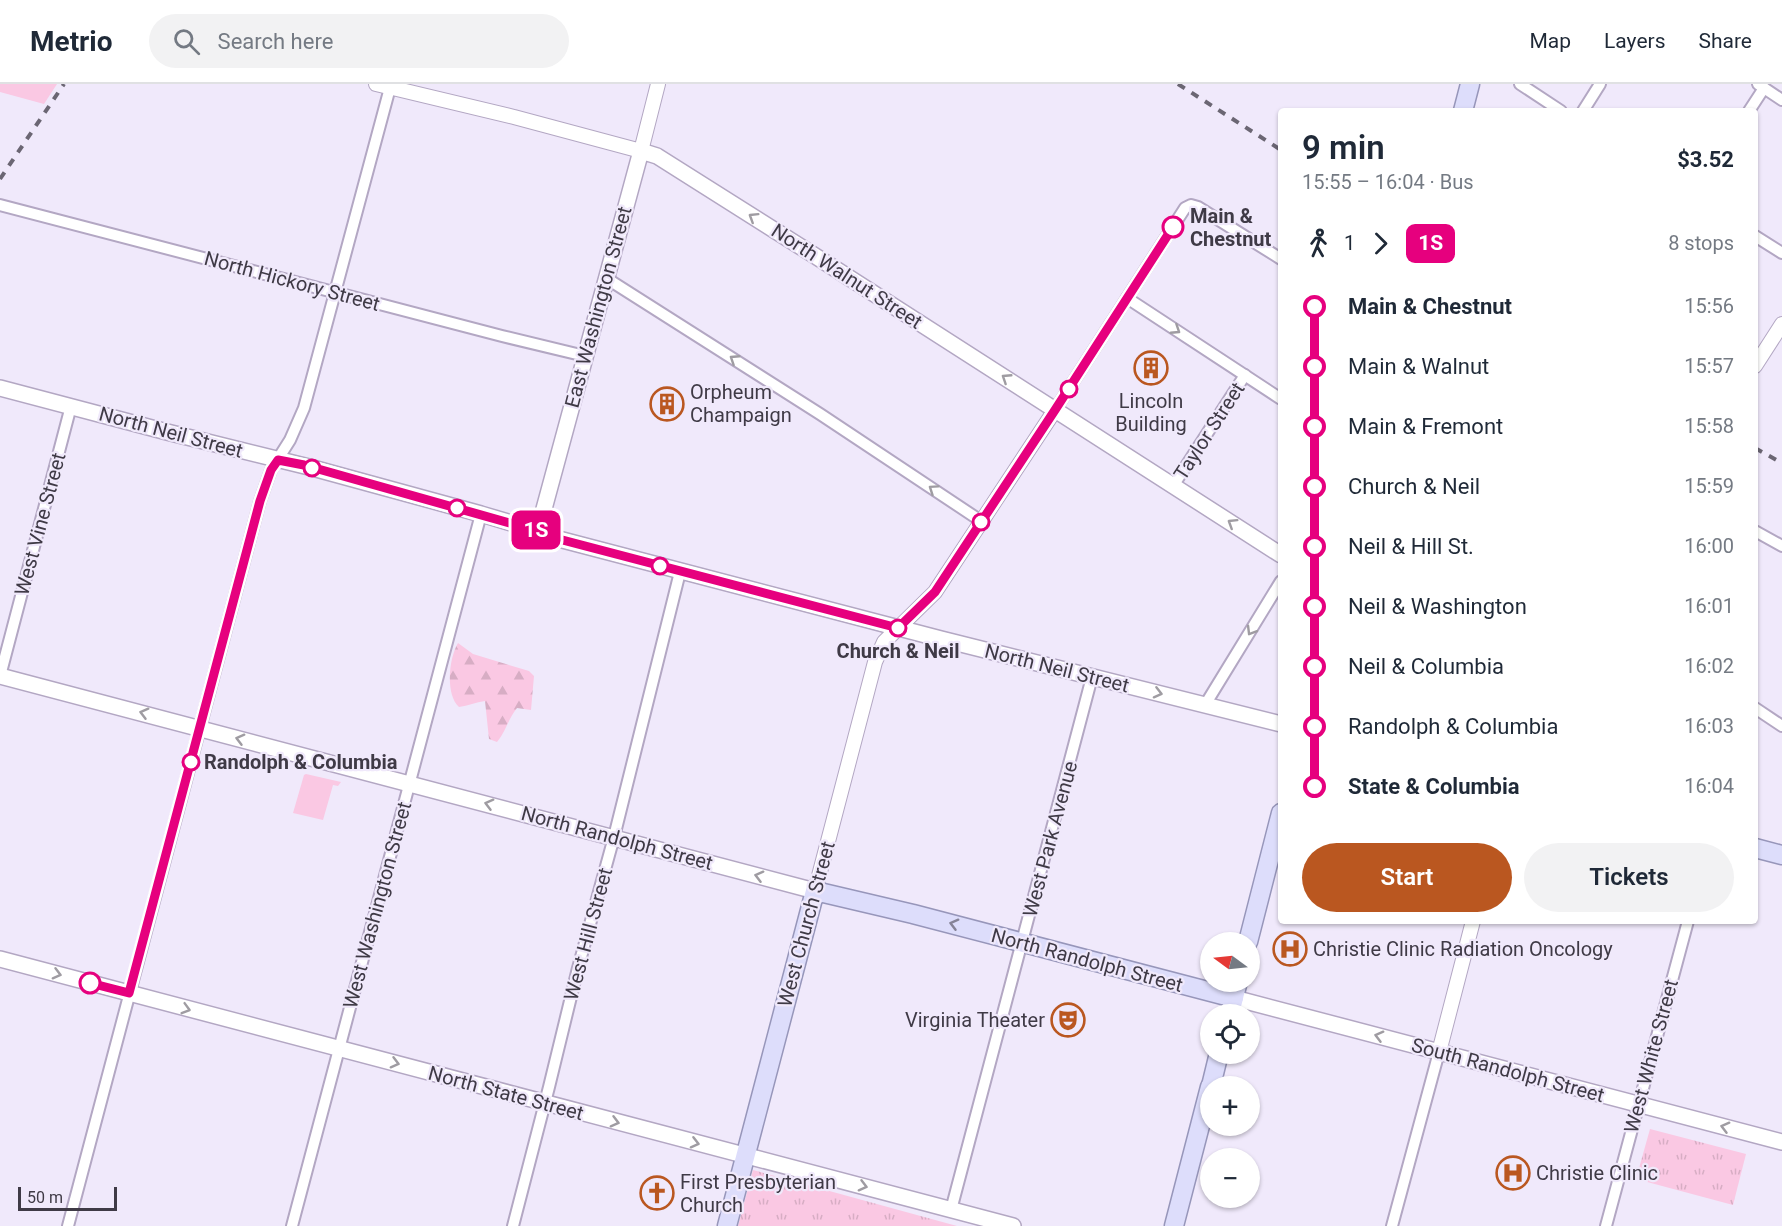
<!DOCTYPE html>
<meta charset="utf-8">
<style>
body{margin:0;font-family:Roboto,sans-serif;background:#f2f2f3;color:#1f2937;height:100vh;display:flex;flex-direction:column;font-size:22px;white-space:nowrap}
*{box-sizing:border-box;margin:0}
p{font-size:20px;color:#747a83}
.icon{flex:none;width:33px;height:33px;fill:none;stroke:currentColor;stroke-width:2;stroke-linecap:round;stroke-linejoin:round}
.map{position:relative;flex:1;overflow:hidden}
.drawer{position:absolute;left:1278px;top:24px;width:480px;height:816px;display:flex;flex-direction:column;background:#fff;border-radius:6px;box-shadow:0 2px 4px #0004}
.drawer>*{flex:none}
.badge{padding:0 12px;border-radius:9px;font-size:21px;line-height:39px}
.needle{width:39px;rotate:285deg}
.fabs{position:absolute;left:1200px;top:848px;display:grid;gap:12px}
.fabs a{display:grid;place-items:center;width:60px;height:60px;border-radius:50%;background:#fff;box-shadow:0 2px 4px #0004;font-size:30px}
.scale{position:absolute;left:18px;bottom:15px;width:99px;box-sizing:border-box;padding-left:6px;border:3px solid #3f3a46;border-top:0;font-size:16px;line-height:21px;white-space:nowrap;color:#3f3a46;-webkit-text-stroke:4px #f0e9fb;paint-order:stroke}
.map>.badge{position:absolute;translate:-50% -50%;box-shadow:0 0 0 3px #fff}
.legs{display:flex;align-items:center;gap:9px;height:66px;padding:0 24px;font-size:20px}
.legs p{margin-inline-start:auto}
.headline{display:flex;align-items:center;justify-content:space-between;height:102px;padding:0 24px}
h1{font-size:33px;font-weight:600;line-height:45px}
.button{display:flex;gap:12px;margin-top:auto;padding:12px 24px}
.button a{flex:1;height:69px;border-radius:36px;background:#ba5720;color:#fff;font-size:24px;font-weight:600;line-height:69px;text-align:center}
.button a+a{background:#f2f2f3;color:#1f2937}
ul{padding:0 24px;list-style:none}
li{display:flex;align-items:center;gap:21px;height:60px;font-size:22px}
li i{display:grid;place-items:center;width:9px;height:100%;margin:0 8px;background:currentColor}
li i::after{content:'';width:15px;height:15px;margin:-8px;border:4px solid;border-radius:50%;background:#fff}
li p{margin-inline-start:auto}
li:first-child i{background:linear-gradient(#0000 50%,currentColor 0)}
li:last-child i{background:linear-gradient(currentColor 50%,#0000 0)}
header{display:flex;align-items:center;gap:36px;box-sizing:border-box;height:84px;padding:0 30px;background:#fff;border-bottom:2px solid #e0e1e3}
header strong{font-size:28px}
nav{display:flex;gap:33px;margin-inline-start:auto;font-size:21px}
.search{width:420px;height:54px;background:#f2f2f3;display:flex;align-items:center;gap:15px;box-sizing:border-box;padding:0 21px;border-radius:33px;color:#747a83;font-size:22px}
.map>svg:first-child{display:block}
</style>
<header>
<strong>Metrio</strong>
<div class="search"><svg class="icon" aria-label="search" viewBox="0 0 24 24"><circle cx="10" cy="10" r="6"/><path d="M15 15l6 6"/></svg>Search here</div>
<nav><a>Map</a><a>Layers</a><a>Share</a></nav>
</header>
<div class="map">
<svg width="1782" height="1142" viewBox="0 0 1782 1142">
<defs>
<pattern id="forest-firs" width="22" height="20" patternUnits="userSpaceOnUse" patternTransform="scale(1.5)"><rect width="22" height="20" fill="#fac8e3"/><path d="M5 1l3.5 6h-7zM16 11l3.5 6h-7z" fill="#d7adc4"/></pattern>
<pattern id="park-tufts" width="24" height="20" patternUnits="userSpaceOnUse" patternTransform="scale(1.5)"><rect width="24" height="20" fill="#fac8e3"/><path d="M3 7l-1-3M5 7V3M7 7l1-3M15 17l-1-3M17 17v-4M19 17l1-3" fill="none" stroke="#d7adc4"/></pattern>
</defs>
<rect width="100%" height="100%" fill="#f0e9fb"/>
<g fill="#fac8e3">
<polygon points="0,0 57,0 44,20 0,8"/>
<polygon points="306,690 341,698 338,702 333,701 323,736 293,729 304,691"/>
</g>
<path fill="url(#forest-firs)" d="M458,559L473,570L529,587L534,592L531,626L517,624C508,635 506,647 497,658L489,655L485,617C476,618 468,622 459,623C445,610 449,574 458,559Z"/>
<g fill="url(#park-tufts)">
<polygon points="1650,1045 1746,1070 1733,1121 1636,1095"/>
<polygon points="753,1086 957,1142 738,1142"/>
</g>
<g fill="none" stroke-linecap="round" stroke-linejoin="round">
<defs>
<g id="minor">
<polyline points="1520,0 1561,27"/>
<polyline points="1758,0 1782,16"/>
<polyline points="1583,27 1600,0"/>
<polyline points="1749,27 1764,4"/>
<polyline points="0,121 502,252 585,272"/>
<polyline points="1755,152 1782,169"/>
<polyline points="606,194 820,330 981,437"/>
<polyline points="1127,214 1281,315"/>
<polyline points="1055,326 1185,124 1191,121 1198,123 1281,175"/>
<polyline points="1173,402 1245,291"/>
<polyline points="1755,447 1782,462"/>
<polyline points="0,592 71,322"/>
<polyline points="1205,621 1281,497"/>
<polyline points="1755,624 1782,642"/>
<polyline points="951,1126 1092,593"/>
<polyline points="68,1142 260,417 271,386 290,356 304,324 391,0"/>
<polyline points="292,1142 481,430"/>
<polyline points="513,1142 549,1003 578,884 614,753 680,488"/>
<polyline points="1392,1142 1439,968"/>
<polyline points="1606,1142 1688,837"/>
</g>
<g id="tertiary">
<polyline points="376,0 514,33 641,67 658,0"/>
<polyline points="1755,282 1782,240"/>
<polyline points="815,807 875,578 884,558 935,508 1055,326"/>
<polyline points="1439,968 1473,837"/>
</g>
<g id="secondary">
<polyline points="0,304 167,348 309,383 481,430 538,447 551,453 941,555 1281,640"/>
<polyline points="538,447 641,67 657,72 809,168 1281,471"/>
<polyline points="0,592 815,807"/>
<polyline points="0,875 1013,1142"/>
<polyline points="1234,914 1782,1058"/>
</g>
<g id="primary">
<polyline points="1463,27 1470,0"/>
<polyline points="1755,764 1782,771"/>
<polyline points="1248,858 1281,729"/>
<polyline points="1230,930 1238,897"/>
<polyline points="1211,1002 1219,969"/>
<polyline points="727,1142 815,807 913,830 1234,914"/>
<polyline points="1174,1142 1210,1003"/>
</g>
</defs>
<use href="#minor" stroke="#b3a7c3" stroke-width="14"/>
<use href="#tertiary" stroke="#b3a7c3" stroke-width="16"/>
<use href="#secondary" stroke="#b3a7c3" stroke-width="18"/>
<use href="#primary" stroke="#9796ba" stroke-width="21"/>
<use href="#minor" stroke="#fff" stroke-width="10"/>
<use href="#tertiary" stroke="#fff" stroke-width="14"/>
<use href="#secondary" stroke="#fff" stroke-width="15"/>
<use href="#primary" stroke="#ddddfb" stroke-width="18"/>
<g stroke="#6b6673" stroke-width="4" stroke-dasharray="8 8" stroke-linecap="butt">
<polyline points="1178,0 1281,66"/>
<polyline points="0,95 64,0"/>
<polyline points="1755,364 1782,379"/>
</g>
</g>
<defs><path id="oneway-chevron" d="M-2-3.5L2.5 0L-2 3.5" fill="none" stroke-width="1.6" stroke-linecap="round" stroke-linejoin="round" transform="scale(1.5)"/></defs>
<g stroke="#9f9ca2">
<use href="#oneway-chevron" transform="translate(753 133) rotate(-148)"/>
<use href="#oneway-chevron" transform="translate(1176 246) rotate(33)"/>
<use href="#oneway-chevron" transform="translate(734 275) rotate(-147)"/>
<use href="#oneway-chevron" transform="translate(1006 294) rotate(-147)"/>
<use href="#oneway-chevron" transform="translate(933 405) rotate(-146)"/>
<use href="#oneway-chevron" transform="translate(1232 439) rotate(-148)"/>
<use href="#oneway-chevron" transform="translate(1251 547) rotate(121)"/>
<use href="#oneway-chevron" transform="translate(1158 609) rotate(14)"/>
<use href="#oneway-chevron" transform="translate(144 629) rotate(-165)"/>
<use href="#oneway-chevron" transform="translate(240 655) rotate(-165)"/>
<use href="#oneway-chevron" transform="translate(489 720) rotate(-165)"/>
<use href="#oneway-chevron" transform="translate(759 792) rotate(-165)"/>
<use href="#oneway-chevron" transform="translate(57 890) rotate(15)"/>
<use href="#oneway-chevron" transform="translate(186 925) rotate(16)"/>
<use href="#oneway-chevron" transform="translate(1379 952) rotate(-165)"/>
<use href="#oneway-chevron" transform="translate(395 979) rotate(15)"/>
<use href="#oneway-chevron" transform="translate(615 1038) rotate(15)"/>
<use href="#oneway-chevron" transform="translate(1725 1043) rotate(-165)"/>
<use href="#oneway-chevron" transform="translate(695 1059) rotate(14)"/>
<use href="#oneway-chevron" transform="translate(863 1102) rotate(15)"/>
</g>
<use stroke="#868397" href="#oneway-chevron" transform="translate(954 840) rotate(-165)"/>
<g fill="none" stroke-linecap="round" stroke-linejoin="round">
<defs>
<polyline id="line-1" points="90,899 129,909 260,417 271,386 278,376 304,381 538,447 551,453 898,544 935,508 1055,326 1173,143"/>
</defs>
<use href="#line-1" stroke="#fff" stroke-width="14"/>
<use href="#line-1" stroke="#e6007e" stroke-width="9"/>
</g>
<defs>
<symbol id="building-ring" viewBox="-11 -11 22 22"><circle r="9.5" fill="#f0e9fb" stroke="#ba5720" stroke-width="1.5"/><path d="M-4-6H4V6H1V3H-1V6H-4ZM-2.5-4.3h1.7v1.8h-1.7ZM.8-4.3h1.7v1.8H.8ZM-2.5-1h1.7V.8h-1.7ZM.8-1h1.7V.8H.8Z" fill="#ba5720"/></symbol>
<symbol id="hospital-ring" viewBox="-11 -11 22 22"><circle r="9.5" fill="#f0e9fb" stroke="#ba5720" stroke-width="1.5"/><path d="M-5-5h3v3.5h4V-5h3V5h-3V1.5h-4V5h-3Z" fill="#ba5720"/></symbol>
<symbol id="theatre-ring" viewBox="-11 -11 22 22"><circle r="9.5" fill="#f0e9fb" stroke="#ba5720" stroke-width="1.5"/><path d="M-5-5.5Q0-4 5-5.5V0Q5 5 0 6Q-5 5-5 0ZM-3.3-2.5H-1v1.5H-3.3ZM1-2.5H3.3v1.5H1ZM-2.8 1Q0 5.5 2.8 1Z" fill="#ba5720"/></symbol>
<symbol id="church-ring" viewBox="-11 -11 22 22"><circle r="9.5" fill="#f0e9fb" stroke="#ba5720" stroke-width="1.5"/><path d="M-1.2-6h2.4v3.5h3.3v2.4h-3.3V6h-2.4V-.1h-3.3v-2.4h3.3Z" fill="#ba5720"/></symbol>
</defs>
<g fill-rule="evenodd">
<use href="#building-ring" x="1132" y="265" width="38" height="38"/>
<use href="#building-ring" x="648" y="301" width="38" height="38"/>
<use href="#hospital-ring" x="1271" y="846" width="38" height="38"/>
<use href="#theatre-ring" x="1049" y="917" width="38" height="38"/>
<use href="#hospital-ring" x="1494" y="1070" width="38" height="38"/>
<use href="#church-ring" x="638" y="1090" width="38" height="38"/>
</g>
<g fill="#fff" stroke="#e6007e" stroke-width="3">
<circle cx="1173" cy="143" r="10"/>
<circle cx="1069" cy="305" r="8"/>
<circle cx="312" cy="384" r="8"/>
<circle cx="457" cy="424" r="8"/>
<circle cx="981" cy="438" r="8"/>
<circle cx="660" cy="482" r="8"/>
<circle cx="898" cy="544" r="8"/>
<circle cx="191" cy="678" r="8"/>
<circle cx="90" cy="899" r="10"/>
</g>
<g text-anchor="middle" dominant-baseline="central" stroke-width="4.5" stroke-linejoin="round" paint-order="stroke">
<g font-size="20" font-weight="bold" fill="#3f3a46" stroke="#f0e9fb" text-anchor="start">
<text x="1190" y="132">Main &amp;<tspan x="1190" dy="23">Chestnut</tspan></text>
<text x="898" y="567" text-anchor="middle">Church &amp; Neil</text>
<text x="204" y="678">Randolph &amp; Columbia</text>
</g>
<g font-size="20" fill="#3f3a46" stroke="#f0e9fb">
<text transform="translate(847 192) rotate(33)">North Walnut Street</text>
<text transform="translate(292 197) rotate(15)">North Hickory Street</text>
<text transform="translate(598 223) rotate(-75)">East Washington Street</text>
<text transform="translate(1209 347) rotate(-57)">Taylor Street</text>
<text transform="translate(171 348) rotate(15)">North Neil Street</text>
<text transform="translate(40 440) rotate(-75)">West Vine Street</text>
<text transform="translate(1057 584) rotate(14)">North Neil Street</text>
<text transform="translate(617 754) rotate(15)">North Randolph Street</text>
<text transform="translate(1050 755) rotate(-75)">West Park Avenue</text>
<text transform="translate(377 821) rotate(-75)">West Washington Street</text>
<text transform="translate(806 840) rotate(-75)">West Church Street</text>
<text transform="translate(588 850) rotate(-75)">West Hill Street</text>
<text transform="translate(1087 876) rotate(15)">North Randolph Street</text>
<text transform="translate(1651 972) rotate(-75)">West White Street</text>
<text transform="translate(1508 986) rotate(15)">South Randolph Street</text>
<text transform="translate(506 1009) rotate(15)">North State Street</text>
</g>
<g font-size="20" fill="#3f3a46" stroke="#f0e9fb" text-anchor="start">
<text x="690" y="308">Orpheum<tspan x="690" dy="23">Champaign</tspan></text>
<text x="1151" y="317" text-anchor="middle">Lincoln<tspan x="1151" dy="23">Building</tspan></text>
<text x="1313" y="865">Christie Clinic Radiation Oncology</text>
<text x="1045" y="936" text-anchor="end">Virginia Theater</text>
<text x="1536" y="1089">Christie Clinic</text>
<text x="680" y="1098">First Presbyterian<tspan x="680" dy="23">Church</tspan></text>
</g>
</g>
</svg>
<div class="fabs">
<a><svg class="needle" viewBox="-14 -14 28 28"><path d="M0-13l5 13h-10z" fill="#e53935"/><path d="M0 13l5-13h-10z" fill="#747a83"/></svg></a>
<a><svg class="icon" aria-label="locate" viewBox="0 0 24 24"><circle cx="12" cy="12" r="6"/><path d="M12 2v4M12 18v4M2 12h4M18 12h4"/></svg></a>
<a>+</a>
<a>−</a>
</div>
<div class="scale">50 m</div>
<b class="badge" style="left:536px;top:446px;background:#e6007e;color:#fff">1S</b>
<section class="drawer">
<div class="headline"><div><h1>9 min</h1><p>15:55 – 16:04 · Bus</p></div><b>$3.52</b></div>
<div class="legs"><svg class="icon" aria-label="walk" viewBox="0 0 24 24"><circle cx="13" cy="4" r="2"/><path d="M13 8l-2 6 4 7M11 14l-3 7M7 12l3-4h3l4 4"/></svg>1<svg class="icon" aria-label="forward" viewBox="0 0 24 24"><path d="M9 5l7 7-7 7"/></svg><b class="badge" style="background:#e6007e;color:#fff">1S</b><p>8 stops</p></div>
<ul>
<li><i style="color:#e6007e"></i><b>Main &amp; Chestnut</b><p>15:56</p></li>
<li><i style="color:#e6007e"></i><span>Main &amp; Walnut</span><p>15:57</p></li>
<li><i style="color:#e6007e"></i><span>Main &amp; Fremont</span><p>15:58</p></li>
<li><i style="color:#e6007e"></i><span>Church &amp; Neil</span><p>15:59</p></li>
<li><i style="color:#e6007e"></i><span>Neil &amp; Hill St.</span><p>16:00</p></li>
<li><i style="color:#e6007e"></i><span>Neil &amp; Washington</span><p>16:01</p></li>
<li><i style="color:#e6007e"></i><span>Neil &amp; Columbia</span><p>16:02</p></li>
<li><i style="color:#e6007e"></i><span>Randolph &amp; Columbia</span><p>16:03</p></li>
<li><i style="color:#e6007e"></i><b>State &amp; Columbia</b><p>16:04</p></li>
</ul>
<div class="button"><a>Start</a><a>Tickets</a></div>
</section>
</div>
